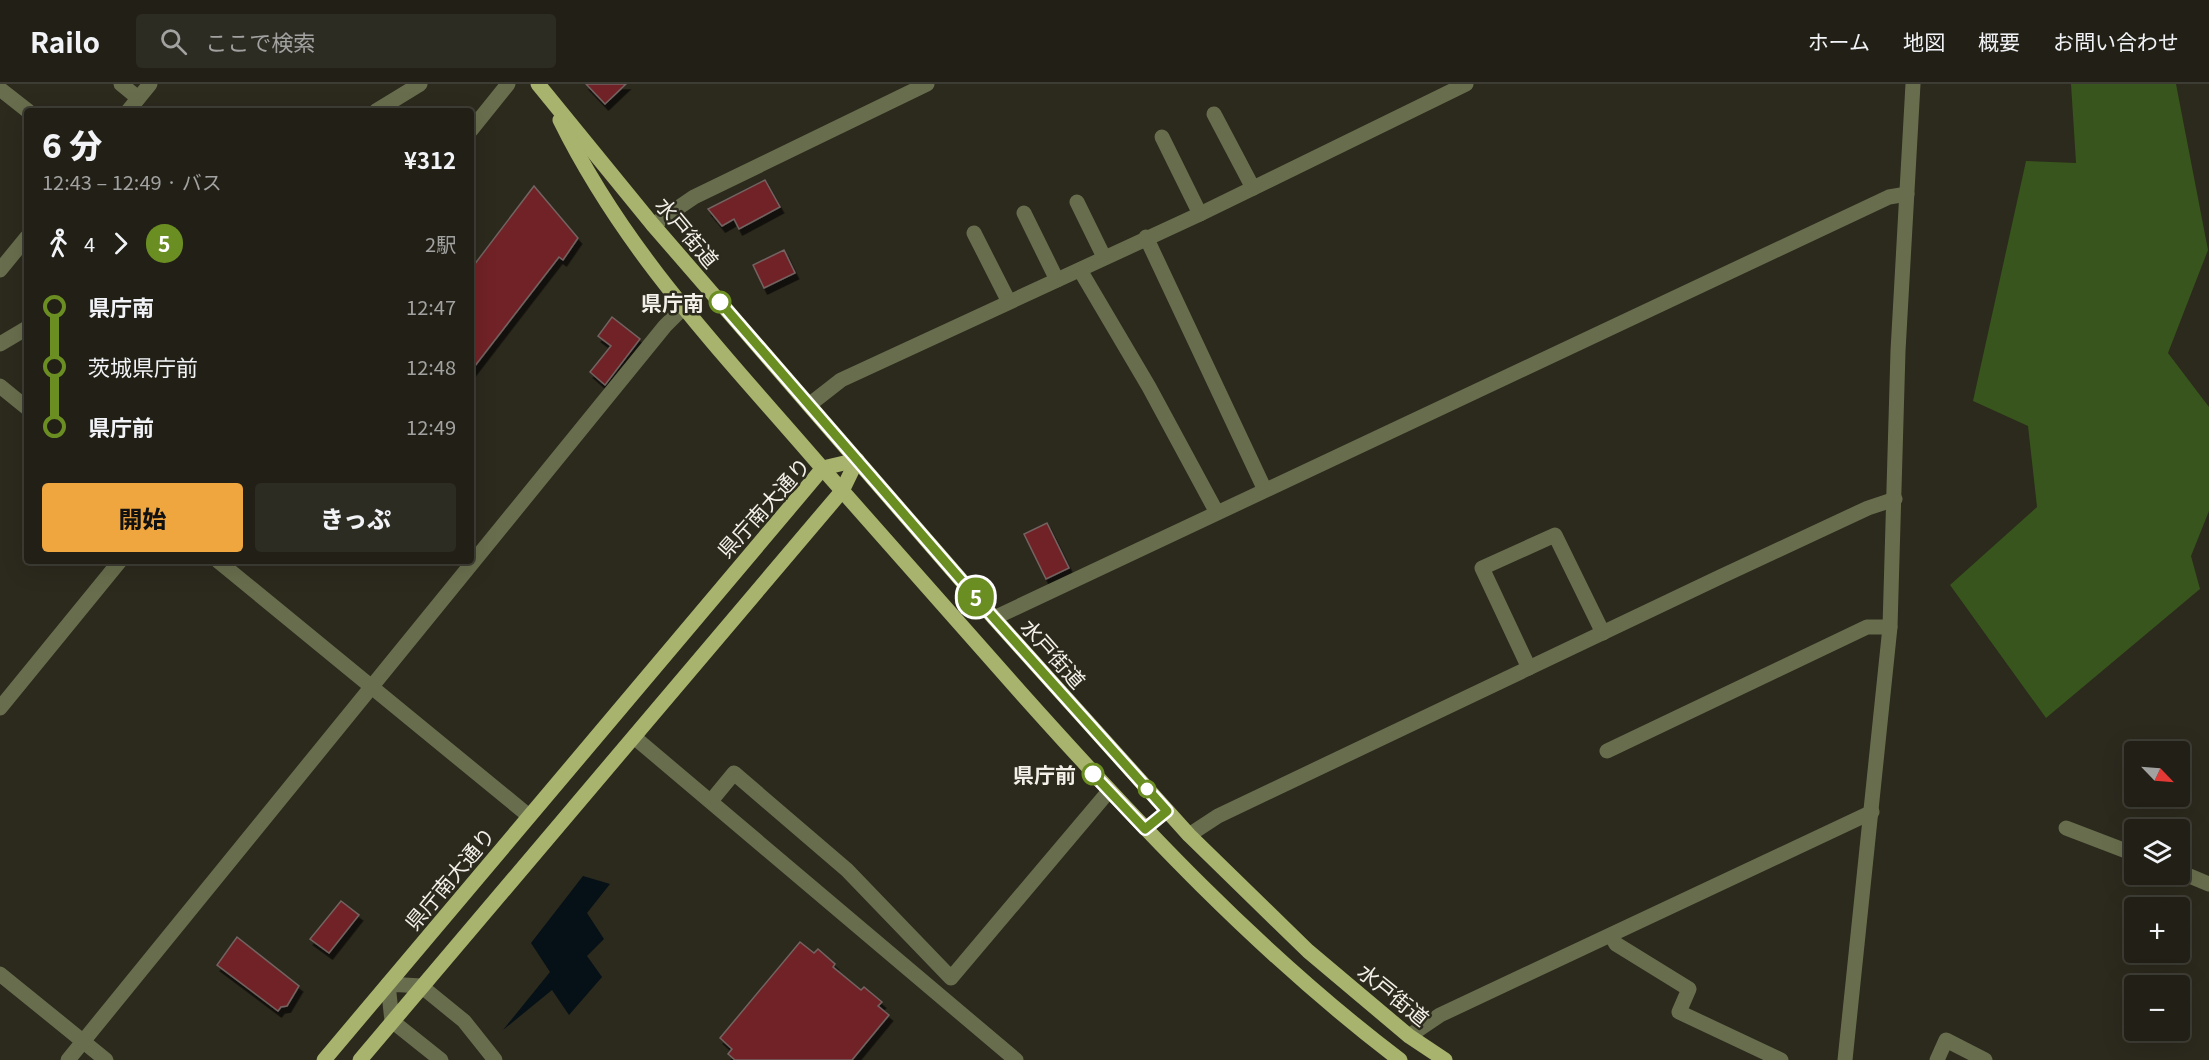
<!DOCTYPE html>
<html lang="ja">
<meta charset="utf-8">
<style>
body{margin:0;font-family:Georgia,"Noto Sans JP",serif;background:#2d2c23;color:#f1f3f6;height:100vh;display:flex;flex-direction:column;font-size:22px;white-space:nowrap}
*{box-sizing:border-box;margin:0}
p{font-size:20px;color:#a2a2a1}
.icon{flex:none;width:33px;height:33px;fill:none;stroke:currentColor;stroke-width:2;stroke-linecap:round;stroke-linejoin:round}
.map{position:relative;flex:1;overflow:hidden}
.side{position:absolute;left:24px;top:24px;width:450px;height:456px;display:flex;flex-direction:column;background:#211f16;border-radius:6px;box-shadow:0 6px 24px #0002,0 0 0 2px #3e3d35}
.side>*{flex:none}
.badge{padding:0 12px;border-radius:20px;font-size:21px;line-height:39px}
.needle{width:39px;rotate:115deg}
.buttons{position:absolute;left:2124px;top:657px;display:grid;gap:12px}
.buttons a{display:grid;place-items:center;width:66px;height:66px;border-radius:6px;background:#211f16;box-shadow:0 6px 24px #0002,0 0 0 2px #3e3d35;font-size:30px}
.map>.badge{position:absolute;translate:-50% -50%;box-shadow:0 0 0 3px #fff}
.legs{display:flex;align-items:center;gap:9px;height:66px;padding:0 18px;font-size:20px}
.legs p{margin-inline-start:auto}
.overview{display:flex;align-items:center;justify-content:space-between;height:102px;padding:0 18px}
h1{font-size:33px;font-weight:800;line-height:45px}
.cta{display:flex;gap:12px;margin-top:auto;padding:12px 18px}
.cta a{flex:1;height:69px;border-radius:6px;background:#f0a63f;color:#111;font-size:24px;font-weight:800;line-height:69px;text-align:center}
.cta a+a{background:#2d2c23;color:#f1f3f6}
ul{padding:0 18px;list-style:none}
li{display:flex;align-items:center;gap:21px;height:60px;font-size:22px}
li i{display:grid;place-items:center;width:9px;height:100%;margin:0 8px;background:currentColor}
li i::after{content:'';width:15px;height:15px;margin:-8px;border:4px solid;border-radius:50%;background:#211f16}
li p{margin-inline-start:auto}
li:first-child i{background:linear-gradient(#0000 50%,currentColor 0)}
li:last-child i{background:linear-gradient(currentColor 50%,#0000 0)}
header{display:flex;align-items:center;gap:36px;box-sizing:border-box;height:84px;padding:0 30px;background:#211f16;border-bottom:2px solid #3e3d35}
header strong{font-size:28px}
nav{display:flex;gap:33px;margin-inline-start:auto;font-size:21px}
.search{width:420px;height:54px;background:#2d2c23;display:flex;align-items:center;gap:15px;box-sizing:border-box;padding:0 21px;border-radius:6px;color:#a2a2a1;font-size:22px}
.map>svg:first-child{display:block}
</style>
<header>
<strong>Railo</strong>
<div class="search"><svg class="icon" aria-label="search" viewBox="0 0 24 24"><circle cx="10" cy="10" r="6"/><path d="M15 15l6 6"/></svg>ここで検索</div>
<nav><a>ホーム</a><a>地図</a><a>概要</a><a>お問い合わせ</a></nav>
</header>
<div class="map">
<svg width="2209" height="976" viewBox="0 0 2209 976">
<defs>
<filter id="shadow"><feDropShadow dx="3.5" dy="6" stdDeviation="0" flood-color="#0009"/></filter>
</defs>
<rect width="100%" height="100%" fill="#2c291d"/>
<polygon fill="#37551c" points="2071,0 2176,0 2208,166 2168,269 2209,323 2209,427 2191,472 2200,505 2046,634 1950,501 2037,423 2028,342 1973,317 2026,77 2076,79"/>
<polygon fill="#051117" points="583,792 610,800 587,829 604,855 587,872 602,893 569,931 552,906 503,946 550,888 531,859"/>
<g fill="#712426" stroke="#736362" stroke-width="1.5" filter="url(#shadow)">
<polygon points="586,0 626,0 605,20"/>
<polygon points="765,96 780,123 739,145 734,135 722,142 708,125"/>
<polygon points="534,102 578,154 563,176 559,173 471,287 471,185"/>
<polygon points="784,166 795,189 764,204 753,181"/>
<polygon points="612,233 640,255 605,301 590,288 611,262 598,252"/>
<polygon points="1047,439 1069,484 1046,495 1024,450"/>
<polygon points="341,817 359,831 329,869 310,855"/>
<polygon points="237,853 299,902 287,922 281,923 278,927 217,881"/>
<polygon points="800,858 814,869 818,865 835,880 833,883 861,906 864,903 882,918 878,922 889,931 852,976 735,976 728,970 732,965 720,954"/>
</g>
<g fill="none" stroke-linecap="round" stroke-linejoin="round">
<g stroke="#686e4d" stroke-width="15">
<polyline points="121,0 138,14"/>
<polyline points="0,5 28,27"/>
<polyline points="128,27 150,0"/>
<polyline points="376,27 420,0"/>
<polyline points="1214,30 1253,104"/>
<polyline points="471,46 508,0"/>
<polyline points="1162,53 1200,130"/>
<polyline points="1077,118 1104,173"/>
<polyline points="1024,129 1057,196"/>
<polyline points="653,141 694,113 927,0"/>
<polyline points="974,149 1009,218"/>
<polyline points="1146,153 1264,404"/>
<polyline points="0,186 27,153"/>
<polyline points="1080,186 1149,303 1216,427"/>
<polyline points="0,260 27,244"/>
<polyline points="0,302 27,324"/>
<polyline points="809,321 841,296 1200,130 1466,0"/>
<polyline points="218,477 529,732"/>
<polyline points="994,534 1889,113 1907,110"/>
<polyline points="1529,584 1482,484 1555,451 1603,549"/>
<polyline points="0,624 120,477"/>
<polyline points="634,653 1016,976"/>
<polyline points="1607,667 1867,543 1890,543"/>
<polyline points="711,717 734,689 847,786 951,894 1109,707"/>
<polyline points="2066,744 2134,770"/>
<polyline points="1189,751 1218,732 1720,493 1868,424 1895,415"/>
<polyline points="2180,788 2209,800"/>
<polyline points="1611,851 1616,860 1689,905 1679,928 1781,976"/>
<polyline points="0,890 106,976"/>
<polyline points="1409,952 1440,931 1872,728"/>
<polyline points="68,976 665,242 682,225"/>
<polyline points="441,976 392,937 388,900 421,902 464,937 495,976"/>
<polyline points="1845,976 1890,543 1898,267 1913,0"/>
<polyline points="1937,976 1946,956 1985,976"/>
</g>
<g stroke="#a8b36d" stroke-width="15">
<polyline points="538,0 653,141 809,321 994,534 1189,751 1308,867 1409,952 1445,976"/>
<path d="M560,36C627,172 726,272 823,385C889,460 955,535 1021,609C1139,741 1259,869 1400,976"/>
<polyline points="324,976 823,384 857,376"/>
<polyline points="360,976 842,407 857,376"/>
</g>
</g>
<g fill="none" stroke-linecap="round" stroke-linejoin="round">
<defs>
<polyline id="line-1" points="720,218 994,534 1167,727 1145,745 1093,690"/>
</defs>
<use href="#line-1" stroke="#fff" stroke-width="14"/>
<use href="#line-1" stroke="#6b8e23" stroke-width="9"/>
</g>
<g fill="#fff" stroke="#6b8e23" stroke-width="3">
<circle cx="720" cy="218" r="10"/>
<circle cx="1093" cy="690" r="10"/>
<circle cx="1147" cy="705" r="8"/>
</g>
<g text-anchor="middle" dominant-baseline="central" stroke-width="5" stroke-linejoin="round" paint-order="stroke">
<g font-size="21" fill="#f2f0e9" stroke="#2c291d">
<text transform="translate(688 148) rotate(50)">水戸街道</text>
<text transform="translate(763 423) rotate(-48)">県庁南大通り</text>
<text transform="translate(1054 569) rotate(48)">水戸街道</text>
<text transform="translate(449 794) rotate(-50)">県庁南大通り</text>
<text transform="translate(1394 910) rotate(39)">水戸街道</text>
</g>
<g font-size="21" font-weight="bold" fill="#f2f0e9" stroke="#2c291d" text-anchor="end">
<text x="704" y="218">県庁南</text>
<text x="1076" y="690">県庁前</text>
</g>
</g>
</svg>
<div class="buttons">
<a><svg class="needle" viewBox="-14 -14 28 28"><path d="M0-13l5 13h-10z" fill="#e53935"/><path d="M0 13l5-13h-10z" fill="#a2a2a1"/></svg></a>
<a><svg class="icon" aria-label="layers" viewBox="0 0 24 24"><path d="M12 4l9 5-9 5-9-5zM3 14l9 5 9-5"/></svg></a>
<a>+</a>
<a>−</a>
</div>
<b class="badge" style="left:976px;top:513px;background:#6b8e23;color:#fff">5</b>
<section class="side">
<div class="overview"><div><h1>6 分</h1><p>12:43 – 12:49 · バス</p></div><b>¥312</b></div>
<div class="legs"><svg class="icon" aria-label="walk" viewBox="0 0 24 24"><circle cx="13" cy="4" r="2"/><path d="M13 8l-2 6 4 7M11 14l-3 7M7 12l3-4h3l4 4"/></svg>4<svg class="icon" aria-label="forward" viewBox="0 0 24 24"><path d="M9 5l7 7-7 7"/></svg><b class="badge" style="background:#6b8e23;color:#fff">5</b><p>2駅</p></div>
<ul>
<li><i style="color:#6b8e23"></i><b>県庁南</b><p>12:47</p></li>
<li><i style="color:#6b8e23"></i><span>茨城県庁前</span><p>12:48</p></li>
<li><i style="color:#6b8e23"></i><b>県庁前</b><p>12:49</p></li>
</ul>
<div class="cta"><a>開始</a><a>きっぷ</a></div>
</section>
</div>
